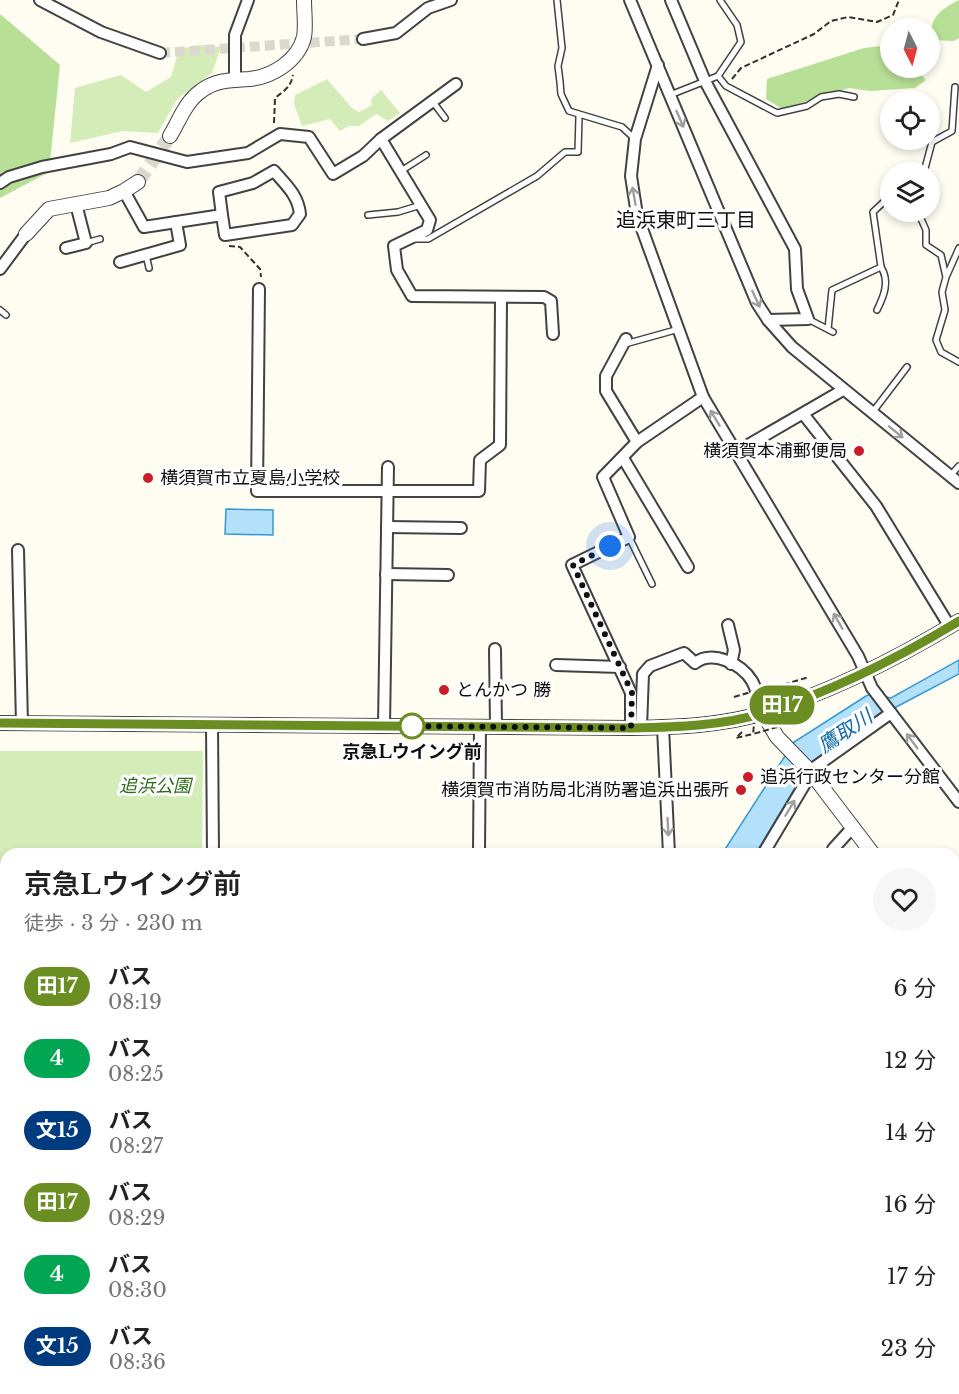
<!DOCTYPE html>
<html lang="ja">
<meta charset="utf-8">
<style>
body{margin:0;font-family:"Libre Baskerville","Noto Sans JP",serif;background:#f6f6f6;color:#222;height:100vh;display:flex;flex-direction:column;font-size:22px;white-space:nowrap}
*{box-sizing:border-box;margin:0}
p{font-size:20px;color:#767676}
.icon{flex:none;width:33px;height:33px;fill:none;stroke:currentColor;stroke-width:2;stroke-linecap:round;stroke-linejoin:round}
.map{position:relative;flex:1;overflow:hidden}
.details{position:absolute;left:0px;top:848px;width:960px;height:548px;display:flex;flex-direction:column;background:#fff;border-radius:18px 18px 0 0;box-shadow:0 3px 9px #0003}
.details>*{flex:none}
.badge{padding:0 12px;border-radius:20px;font-size:21px;line-height:39px}
.needle{width:39px;rotate:174deg}
.fabs{position:absolute;left:880px;top:18px;display:grid;gap:12px}
.fabs a{display:grid;place-items:center;width:60px;height:60px;border-radius:50%;background:#fff;box-shadow:0 3px 9px #0003;font-size:30px}
.you{position:absolute;width:30px;height:30px;margin:-15px;border:4px solid #fff;border-radius:50%;background:#1a73e8;box-shadow:0 0 0 9px #1a73e833}
.map>.badge{position:absolute;translate:-50% -50%;box-shadow:0 0 0 3px #fff}
.round{display:grid;place-items:center;flex:none;width:63px;height:63px;border-radius:32px;background:#f6f6f6}
.head{display:flex;align-items:center;justify-content:space-between;height:102px;padding:0 24px}
h1{font-size:28px;font-weight:600;line-height:45px}
ul{padding:0;list-style:none}
li{display:flex;align-items:center;gap:18px;height:72px;padding:0 24px}
li div{flex:1}
li b{display:block;font-size:22px}
li em{font-style:normal}
li .badge{min-width:66px;font-weight:700;text-align:center}
.map>svg:first-child{display:block}
</style>
<div class="map">
<svg width="959" height="1394" viewBox="0 0 959 1394">
<rect width="100%" height="100%" fill="#fffcf2"/>
<g fill="#d4edb8">
<polygon points="200,45 221,47 212,73 177,99 158,133 123,131 70,143 75,88 121,75 146,92 171,77 179,49"/>
<polygon points="327,79 352,108 359,112 372,105 371,99 381,90 400,113 388,121 376,114 359,126 349,126 340,131 330,119 302,126 294,104 295,95"/>
<polygon points="0,751 203,751 202,853 6,854 6,1389 268,1389 268,1394 4,1394 0,1387"/>
</g>
<g fill="#b8df96">
<path d="M959,0V38L954,41L930,40C930,18 939,10 959,0Z"/>
<polygon points="0,14 60,65 49,172 0,198"/>
<polygon points="891,45 891,68 915,68 926,80 915,88 870,91 849,88 782,109 766,99 767,79 864,48"/>
</g>
<rect fill="#e6f3cb" x="0" y="874" width="6" height="270"/>
<g fill="#b3e1fa" stroke="#3598d6" stroke-width="1.5">
<polygon points="226,509 273,510 273,535 225,534"/>
<polygon points="959,660 959,674 881,715 810,763 756,853 722,854 794,742 866,696 873,694 891,698"/>
<polygon points="762,1389 811,1389 811,1393 763,1394"/>
</g>
<g fill="none" stroke-linecap="round" stroke-linejoin="round">
<polyline stroke="#3598d6" stroke-width="4" points="0,1211 6,1210"/>
<polyline stroke="#dbd8d0" stroke-width="10" stroke-dasharray="10 5" stroke-linecap="butt" points="160,53 363,39"/>
<polyline stroke="#dbd8d0" stroke-width="14" stroke-dasharray="14 7" stroke-linecap="butt" points="138,182 170,136"/>
<defs>
<g id="service">
<polyline points="557,0 562,48 558,66 560,82 561,94 569,111 622,127 635,139"/>
<polyline points="718,76 741,42 737,25 720,0"/>
<polyline points="670,95 718,76 726,86 777,113 807,106 821,97 839,94 854,97"/>
<polyline points="433,102 445,118"/>
<polyline points="401,171 426,155"/>
<polyline points="924,172 932,142 952,131 955,87"/>
<polyline points="918,212 926,230 926,245 941,255 946,277 942,292 945,310 936,340 941,352 959,362"/>
<polyline points="368,215 398,212 421,205"/>
<polyline points="412,239 428,239 537,176 565,152 578,152 579,116"/>
<polyline points="86,243 100,239"/>
<polyline points="146,255 149,268"/>
<polyline points="947,275 959,248"/>
<polyline points="0,310 6,315"/>
<path d="M877,310C884,296 890,281 881,267"/>
<polyline points="808,319 833,332"/>
<polyline points="828,329 832,290 881,267 873,212 889,197"/>
<polyline points="625,344 679,329"/>
<polyline points="872,413 907,367"/>
<polyline points="950,476 959,466"/>
<polyline points="629,537 652,584"/>
<polyline points="873,1394 879,1393"/>
</g>
<g id="minor">
<polyline points="40,0 101,32 160,53"/>
<polyline points="630,0 757,303 768,320 792,347 959,483"/>
<polyline points="671,0 705,81 795,249 797,289 808,319 768,320"/>
<polyline points="363,39 396,33 428,8 451,0"/>
<polyline points="658,65 635,139 631,176 637,215 703,397 858,656 872,688 959,802"/>
<polyline points="235,79 235,35 248,0"/>
<polyline points="381,139 430,220 427,230 394,246 397,270 412,296 544,297 551,301 553,334"/>
<polyline points="0,183 9,177 42,167 111,154 130,147 187,162 248,153 280,134 309,137 333,174 363,156 381,139 456,84"/>
<path d="M124,191L144,227L222,215L219,192L253,183L274,171C286,185 298,195 300,214L292,225L225,235L222,215"/>
<polyline points="66,248 86,243 76,204"/>
<polyline points="120,262 180,245 176,222"/>
<polyline points="0,269 26,234"/>
<polyline points="259,289 257,491 479,491 480,460 500,445 501,298"/>
<polyline points="626,339 606,376 606,391 637,442"/>
<polyline points="804,415 876,506 950,627"/>
<polyline points="736,452 843,390"/>
<polyline points="623,458 688,567"/>
<polyline points="387,527 461,528"/>
<polyline points="18,550 22,724"/>
<polyline points="386,574 448,575"/>
<polyline points="728,625 734,650 731,664"/>
<polyline points="495,649 496,726"/>
<polyline points="556,665 620,667"/>
<polyline points="212,725 213,854"/>
<polyline points="384,726 388,467"/>
<path d="M641,727L643,674L650,666L684,653L695,663C712,650 741,663 752,681C757,690 760,703 763,713"/>
<polyline points="663,727 669,854"/>
<polyline points="631,728 631,693 572,565 629,537 603,477 637,442 703,397"/>
<polyline points="479,854 480,726"/>
<polyline points="763,854 815,767 891,713"/>
<polyline points="833,854 833,849 853,827"/>
<polyline points="954,1056 959,1062"/>
<polyline points="954,1150 959,1157"/>
<polyline points="954,1210 959,1207"/>
<polyline points="954,1245 959,1252"/>
<polyline points="280,1389 280,1394"/>
<polyline points="838,1389 841,1394"/>
<polyline points="931,1389 932,1394"/>
<polyline points="739,1394 740,1389"/>
</g>
<g id="tertiary">
<path d="M170,136C179,121 186,101 201,91C215,80 232,80 249,79C272,77 298,61 304,37C306,26 304,11 304,0"/>
<polyline points="26,234 49,209 109,198 124,191 138,182"/>
<polyline points="763,713 777,737 809,770 873,854"/>
<path d="M0,723L631,728C674,727 722,726 763,713C831,692 898,658 959,621"/>
<polyline points="954,962 959,968"/>
<polyline points="954,1339 959,1338"/>
<polyline points="817,1394 819,1389"/>
</g>
</defs>
<use href="#service" stroke="#424242" stroke-width="8"/>
<use href="#minor" stroke="#424242" stroke-width="14"/>
<use href="#tertiary" stroke="#424242" stroke-width="16"/>
<g stroke="#313131" stroke-width="2" stroke-dasharray="6 3" stroke-linecap="butt">
<polyline points="732,79 741,68 814,34 831,21 848,17 877,22 893,15 899,0"/>
<path d="M274,123L275,98C284,91 291,87 293,75"/>
<polyline points="229,246 240,247 260,269 261,277"/>
<polyline points="775,687 809,677"/>
<polyline points="795,722 812,711"/>
<polyline points="742,732 736,738 753,734"/>
</g>
<use href="#service" stroke="#fff" stroke-width="5"/>
<use href="#minor" stroke="#fff" stroke-width="10"/>
<use href="#tertiary" stroke="#fff" stroke-width="14"/>
<g stroke="#313131" stroke-width="2" stroke-dasharray="6 3" stroke-linecap="butt">
<polyline points="775,687 758,690 753,734 795,722"/>
<polyline points="734,697 758,690"/>
</g>
</g>
<defs><path id="oneway-shaft" d="M-6 0H5M1.5-3L5.5 0L1.5 3" fill="none" stroke-width="1.6" stroke-linecap="round" stroke-linejoin="round" transform="scale(1.5)"/></defs>
<g stroke="#9f9f9f">
<use href="#oneway-shaft" transform="translate(680 119) rotate(67)"/>
<use href="#oneway-shaft" transform="translate(634 196) rotate(-100)"/>
<use href="#oneway-shaft" transform="translate(756 299) rotate(65)"/>
<use href="#oneway-shaft" transform="translate(715 418) rotate(-121)"/>
<use href="#oneway-shaft" transform="translate(896 432) rotate(39)"/>
<use href="#oneway-shaft" transform="translate(838 621) rotate(-120)"/>
<use href="#oneway-shaft" transform="translate(912 741) rotate(-127)"/>
<use href="#oneway-shaft" transform="translate(790 808) rotate(-59)"/>
<use href="#oneway-shaft" transform="translate(668 827) rotate(87)"/>
</g>
<g fill="none" stroke-linecap="round" stroke-linejoin="round">
<defs>
<path id="line" d="M0,723L631,728C674,727 722,726 763,713C831,692 898,658 959,621"/>
</defs>
<use href="#line" stroke="#fff" stroke-width="14"/>
<use href="#line" stroke="#6b8e23" stroke-width="9"/>
<polyline stroke="#0f0f0f" stroke-width="6" stroke-dasharray="0 10.8" points="412,726 404,726 631,728 632,693 573,565 610,546"/>
</g>
<g fill="#ca1d28" stroke="#fff" stroke-width="2">
<circle cx="859" cy="451" r="6"/>
<circle cx="148" cy="478" r="6"/>
<circle cx="444" cy="690" r="6"/>
<circle cx="748" cy="777" r="6"/>
<circle cx="741" cy="790" r="6"/>
</g>
<circle fill="#fff" stroke="#6b8e23" stroke-width="3" cx="412" cy="726" r="12"/>
<g text-anchor="middle" dominant-baseline="central" stroke-width="6" stroke-linejoin="round" paint-order="stroke">
<g font-size="18" fill="#0f0f0f" stroke="#fff" text-anchor="start">
<text x="847" y="451" text-anchor="end">横須賀本浦郵便局</text>
<text x="160" y="478">横須賀市立夏島小学校</text>
<text x="456" y="690">とんかつ 勝</text>
<text x="760" y="777">追浜行政センター分館</text>
<text x="729" y="790" text-anchor="end">横須賀市消防局北消防署追浜出張所</text>
</g>
<g font-size="18" font-weight="bold" fill="#0f0f0f" stroke="#fff">
<text x="412" y="752">京急Lウイング前</text>
</g>
<g font-size="18" font-style="italic" fill="#2d6d1a" stroke="#fff">
<text x="155" y="786">追浜公園</text>
</g>
<g font-size="20" fill="#0f0f0f" stroke="#fff">
<text x="686" y="220">追浜東町三丁目</text>
</g>
<g font-size="20" font-style="italic" fill="#0f69ab" stroke="#fff">
<text transform="translate(845 731) rotate(-34)">鷹取川</text>
</g>
</g>
</svg>
<div class="fabs">
<a><svg class="needle" viewBox="-14 -14 28 28"><path d="M0-13l5 13h-10z" fill="#e53935"/><path d="M0 13l5-13h-10z" fill="#767676"/></svg></a>
<a><svg class="icon" aria-label="locate" viewBox="0 0 24 24"><circle cx="12" cy="12" r="6"/><path d="M12 2v4M12 18v4M2 12h4M18 12h4"/></svg></a>
<a><svg class="icon" aria-label="layers" viewBox="0 0 24 24"><path d="M12 4l9 5-9 5-9-5zM3 14l9 5 9-5"/></svg></a>
</div>
<div class="you" style="left:610px;top:546px"></div>
<b class="badge" style="left:782px;top:705px;background:#6b8e23;color:#fff">田17</b>
<section class="details">
<div class="head"><div><h1>京急Lウイング前</h1><p>徒歩 · 3 分 · 230 m</p></div><a class="round"><svg class="icon" aria-label="heart" viewBox="0 0 24 24"><path d="M12 20l-8-8c-3-5 5-10 8-4 3-6 11-1 8 4z"/></svg></a></div>
<ul>
<li><span class="badge" style="background:#6b8e23;color:#fff">田17</span><div><b>バス</b><p>08:19</p></div><em>6 分</em></li>
<li><span class="badge" style="background:#00a651;color:#fff">4</span><div><b>バス</b><p>08:25</p></div><em>12 分</em></li>
<li><span class="badge" style="background:#003b80;color:#fff">文15</span><div><b>バス</b><p>08:27</p></div><em>14 分</em></li>
<li><span class="badge" style="background:#6b8e23;color:#fff">田17</span><div><b>バス</b><p>08:29</p></div><em>16 分</em></li>
<li><span class="badge" style="background:#00a651;color:#fff">4</span><div><b>バス</b><p>08:30</p></div><em>17 分</em></li>
<li><span class="badge" style="background:#003b80;color:#fff">文15</span><div><b>バス</b><p>08:36</p></div><em>23 分</em></li>
</ul>
</section>
</div>
